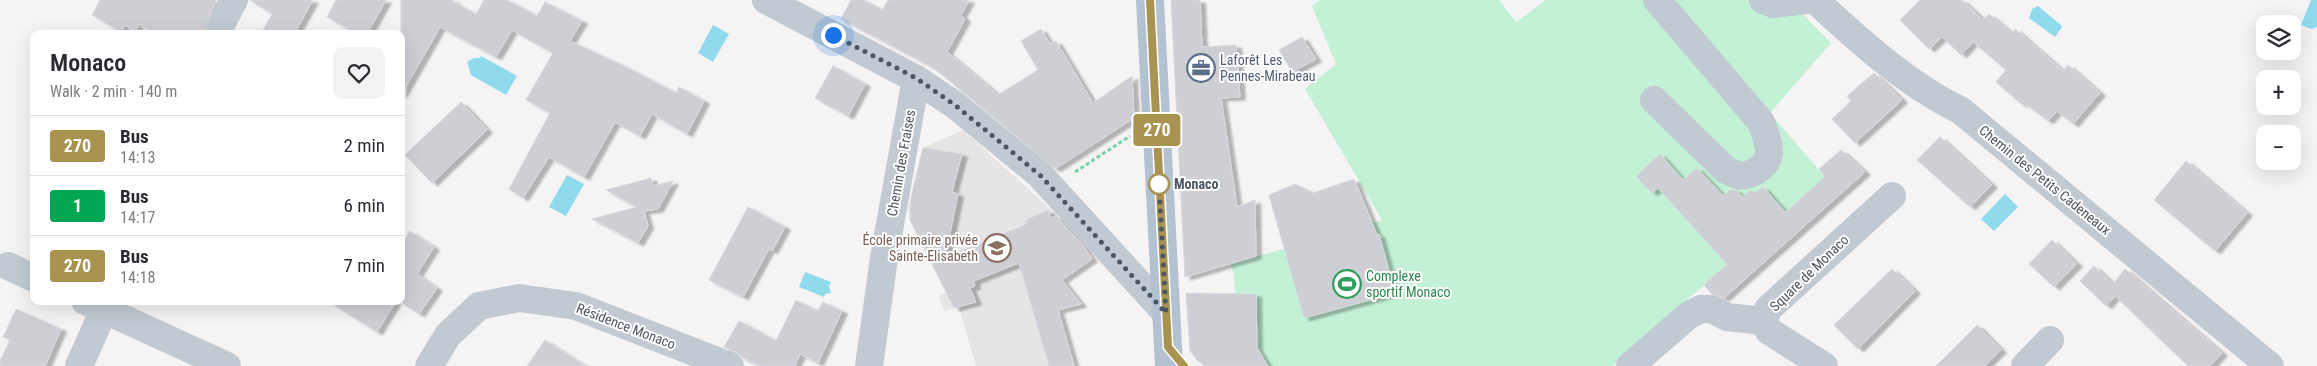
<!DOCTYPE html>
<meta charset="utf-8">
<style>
body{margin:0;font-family:"Roboto Condensed",sans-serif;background:#f2f2f3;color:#2b2b33;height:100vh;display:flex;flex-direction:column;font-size:19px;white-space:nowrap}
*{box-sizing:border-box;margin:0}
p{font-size:16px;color:#7c7c81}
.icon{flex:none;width:28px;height:28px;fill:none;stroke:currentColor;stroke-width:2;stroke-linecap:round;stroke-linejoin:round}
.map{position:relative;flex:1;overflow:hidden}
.panel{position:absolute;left:30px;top:30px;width:375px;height:275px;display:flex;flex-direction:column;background:#fff;border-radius:10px;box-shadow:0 5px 20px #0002}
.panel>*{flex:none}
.badge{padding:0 10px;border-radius:4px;font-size:18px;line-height:32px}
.tools{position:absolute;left:2256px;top:15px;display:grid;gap:10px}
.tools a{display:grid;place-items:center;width:45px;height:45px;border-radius:10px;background:#fff;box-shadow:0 5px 20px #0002;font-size:25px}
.you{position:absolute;width:25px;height:25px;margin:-12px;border:4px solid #fff;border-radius:50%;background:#1a73e8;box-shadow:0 0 0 8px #1a73e833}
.map>.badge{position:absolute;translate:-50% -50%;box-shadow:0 0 0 2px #fff}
.round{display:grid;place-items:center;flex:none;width:52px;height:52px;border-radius:10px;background:#f2f2f3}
.summary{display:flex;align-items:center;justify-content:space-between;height:85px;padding:0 20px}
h1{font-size:24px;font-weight:600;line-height:38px}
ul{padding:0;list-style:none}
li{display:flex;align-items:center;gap:15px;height:60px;padding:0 20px;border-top:1px solid #e1e1e2}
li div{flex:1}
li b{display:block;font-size:19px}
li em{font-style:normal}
li .badge{min-width:55px;font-weight:700;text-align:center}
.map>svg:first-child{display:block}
</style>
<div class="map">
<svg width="2317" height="366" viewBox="0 0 2317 366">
<defs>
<filter id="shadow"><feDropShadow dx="5.5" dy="3" stdDeviation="1" flood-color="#0004"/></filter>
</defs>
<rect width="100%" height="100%" fill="#f5f3f3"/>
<polygon fill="#e6e4e5" points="963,130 1057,215 1080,242 1023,276 1049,366 976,366 959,307 944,311 939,296 946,292 910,220 908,208 923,148"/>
<polygon fill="#c3f1d5" points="1319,0 1499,0 1516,22 1546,0 1789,0 1831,43 1770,113 1825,177 1613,366 1240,366 1234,275 1231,264 1382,220 1305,89 1336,64 1312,6"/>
<g fill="#90daee">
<polygon points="2311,0 2317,0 2317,27 2312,29 2301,25"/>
<polygon points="2038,6 2061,25 2062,27 2055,37 2029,18 2032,9"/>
<polygon points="713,25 729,34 713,62 698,53"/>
<polygon points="481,56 517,76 506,95 471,75 467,62 474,58 480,58"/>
<polygon points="567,175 584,184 566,216 549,207"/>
<polygon points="2005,194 2018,207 1994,231 1981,219"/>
<polygon points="805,272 831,282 829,286 831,293 825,294 824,297 799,287"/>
</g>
<g fill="#cdcfd5" stroke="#d7d9de" filter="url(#shadow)">
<polygon points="100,0 216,0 201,34 155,34 139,24 135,31 125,25 121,32 92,15"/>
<polygon points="250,0 313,0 294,34 261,34 272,14"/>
<polygon points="336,0 386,0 367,34 358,34 327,17"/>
<polygon points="401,0 454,0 453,2 476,14 484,0 507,0 537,16 545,2 582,21 570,41 630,69 676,93 679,87 704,101 687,134 652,114 640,136 615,122 584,177 549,157 523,198 509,189 550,113 526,100 553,53 512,30 496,57 440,27 401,95"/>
<polygon points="851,0 864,0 882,10 888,0 969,0 961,15 965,19 947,52 998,95 1038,70 1021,41 1041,29 1050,44 1056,41 1093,103 1132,76 1134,118 1055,169 934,68 841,19"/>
<polygon points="1171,0 1200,0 1202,47 1236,45 1240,97 1221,98 1237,207 1255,200 1256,256 1185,277"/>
<polygon points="1920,0 1962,0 1983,20 1989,14 2011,33 2015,29 2063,71 2068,65 2100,93 2073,124 2057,111 2048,121 2023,102 2021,104 1996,82 2006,70 1973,42 1961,55 1942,37 1929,49 1900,20"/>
<polygon points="1302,37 1316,59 1292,72 1279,50"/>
<polygon points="833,66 865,84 848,116 815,98"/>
<polygon points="1874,73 1902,100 1855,143 1832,119 1851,101 1847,96"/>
<polygon points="461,102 487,130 432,183 405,155"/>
<polygon points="1940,137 1992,185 1970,207 1917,160"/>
<polygon points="923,148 962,154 952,192 958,194 945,258 1027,224 1026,220 1048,210 1051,218 1056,216 1084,247 1092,259 1062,280 1081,304 1058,310 1074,366 1049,366 1019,263 974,281 975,286 970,288 976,302 954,308 910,220 911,198"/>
<polygon points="1841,150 1865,172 1724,298 1712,294 1704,285 1727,264 1658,188 1652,193 1636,176 1660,154 1683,180 1697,168 1723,196 1731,189 1737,191 1742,197 1751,190 1755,193 1763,187 1785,212 1825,177 1819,169"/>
<polygon points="2186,161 2247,213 2215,251 2154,200"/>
<polygon points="651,178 653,186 673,181 658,209 644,211 648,226 638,243 592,219 637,207 606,190"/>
<polygon points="1354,179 1377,235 1379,234 1395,293 1304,318 1269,195 1295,184 1313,193"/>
<polygon points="748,207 785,227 772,251 769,249 743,297 709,280"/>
<polygon points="410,231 434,247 417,274 437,288 419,314 401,302 401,245"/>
<polygon points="2052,240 2077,264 2054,287 2029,264"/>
<polygon points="2094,266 2113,284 2125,269 2222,353 2210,366 2188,366 2115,296 2106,306 2080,281"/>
<polygon points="1892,269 1915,291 1858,349 1834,325"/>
<polygon points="1186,293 1256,294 1257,348 1268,366 1205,366 1198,361 1190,351"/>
<polygon points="796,300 818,311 823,302 842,311 818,363 800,354 795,366 763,366 743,358 736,352 724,347 739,321 776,341"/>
<polygon points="328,301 396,301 377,332"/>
<polygon points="16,309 61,329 45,366 0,366 0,361 10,340 3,337"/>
<polygon points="1977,325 2001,350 1985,366 1936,366"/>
<polygon points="545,340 585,366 527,366"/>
</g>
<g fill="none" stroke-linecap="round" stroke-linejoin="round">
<polyline stroke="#7ad0a6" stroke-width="3" stroke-dasharray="4 2.5" stroke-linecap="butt" points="1075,172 1130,136"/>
<g stroke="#c1cad2" stroke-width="28">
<polyline points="766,0 916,79 955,105 1040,175 1166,313"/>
<polyline points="1763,0 1773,4 1807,0"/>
<path d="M1815,0C1857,39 1909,86 1960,110L2270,366"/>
<polyline points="216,34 234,0"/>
<path d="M1654,100L1726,170C1729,171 1734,174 1737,175C1750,178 1768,166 1769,153C1769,142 1765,132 1761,122L1657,0"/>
<polyline points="8,266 34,278"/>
<polyline points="85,301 227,366"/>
<polyline points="79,366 104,310"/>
<polyline points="429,366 448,335 479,306 519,298 576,306 730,366"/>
<polyline points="869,366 884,258 916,79"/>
<polyline points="1630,366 1689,315 1701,309 1711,309 1727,317 1764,321"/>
<polyline points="1824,366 1769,331 1764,321 1768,309 1892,196"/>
<polyline points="2025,366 2050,340"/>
</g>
<polyline stroke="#b3c2d1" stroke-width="28" points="1150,0 1169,366"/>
</g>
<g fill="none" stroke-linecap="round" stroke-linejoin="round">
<defs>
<polyline id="line" points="1150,0 1168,347 1184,366"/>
</defs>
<use href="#line" stroke="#fff" stroke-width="11"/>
<use href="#line" stroke="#a99351" stroke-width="8"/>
<polyline stroke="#4a5661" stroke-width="5" stroke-dasharray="0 9" points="833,35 916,78 955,105 1040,175 1166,313 1159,184"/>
</g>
<defs>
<symbol id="office-ring" viewBox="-11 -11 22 22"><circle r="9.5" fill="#fff" stroke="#5c6f8a" stroke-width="1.5"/><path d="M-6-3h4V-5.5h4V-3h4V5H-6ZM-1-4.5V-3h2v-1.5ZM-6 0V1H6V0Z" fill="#5c6f8a"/></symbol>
<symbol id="school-ring" viewBox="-11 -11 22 22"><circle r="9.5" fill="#fff" stroke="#8d6e63" stroke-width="1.5"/><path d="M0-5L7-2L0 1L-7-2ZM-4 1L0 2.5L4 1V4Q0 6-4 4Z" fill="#8d6e63"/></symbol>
<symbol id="stadium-ring" viewBox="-11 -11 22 22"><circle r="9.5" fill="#fff" stroke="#2e9e5b" stroke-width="1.5"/><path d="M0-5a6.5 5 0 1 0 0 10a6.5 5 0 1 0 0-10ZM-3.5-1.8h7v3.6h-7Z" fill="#2e9e5b"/></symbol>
</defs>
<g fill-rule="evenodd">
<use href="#office-ring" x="1185" y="52" width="32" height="32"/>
<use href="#school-ring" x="981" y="232" width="32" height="32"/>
<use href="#stadium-ring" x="1331" y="268" width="32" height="32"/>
</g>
<circle fill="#fff" stroke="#a99351" stroke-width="2.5" cx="1159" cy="184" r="10"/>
<g text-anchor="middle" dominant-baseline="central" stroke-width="4" stroke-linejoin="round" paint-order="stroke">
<g font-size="14" fill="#4e5e75" stroke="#fff" text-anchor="start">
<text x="1220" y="60">Laforêt Les<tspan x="1220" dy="16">Pennes-Mirabeau</tspan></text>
</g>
<g font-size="14" fill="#4a5661" stroke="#fff">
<text transform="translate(901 163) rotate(-80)">Chemin des Fraises</text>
<text transform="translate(2045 180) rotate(39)">Chemin des Petits Cadeneaux</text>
<text transform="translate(1809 273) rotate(-44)">Square de Monaco</text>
<text transform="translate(626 326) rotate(21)">Résidence Monaco</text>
</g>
<g font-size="14" font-weight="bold" fill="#4a5661" stroke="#fff" text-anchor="start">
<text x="1174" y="184">Monaco</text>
</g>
<g font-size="14" fill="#785e54" stroke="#fff" text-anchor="end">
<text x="978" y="240">École primaire privée<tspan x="978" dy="16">Sainte-Elisabeth</tspan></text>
</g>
<g font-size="14" fill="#27864d" stroke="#fff" text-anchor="start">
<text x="1366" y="276">Complexe<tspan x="1366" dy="16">sportif Monaco</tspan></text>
</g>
</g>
</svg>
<div class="tools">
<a><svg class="icon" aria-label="layers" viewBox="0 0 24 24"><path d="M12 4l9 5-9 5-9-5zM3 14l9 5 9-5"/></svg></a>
<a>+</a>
<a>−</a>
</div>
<div class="you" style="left:833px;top:35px"></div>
<b class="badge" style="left:1157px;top:130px;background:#a99351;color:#fff">270</b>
<section class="panel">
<div class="summary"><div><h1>Monaco</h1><p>Walk · 2 min · 140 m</p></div><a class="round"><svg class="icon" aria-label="heart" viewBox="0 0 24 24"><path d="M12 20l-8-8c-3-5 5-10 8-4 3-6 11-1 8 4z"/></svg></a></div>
<ul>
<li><span class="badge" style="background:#a99351;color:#fff">270</span><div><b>Bus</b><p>14:13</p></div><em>2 min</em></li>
<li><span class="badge" style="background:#00a651;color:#fff">1</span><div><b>Bus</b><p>14:17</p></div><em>6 min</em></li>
<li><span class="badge" style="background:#a99351;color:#fff">270</span><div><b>Bus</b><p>14:18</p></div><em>7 min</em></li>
</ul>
</section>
</div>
